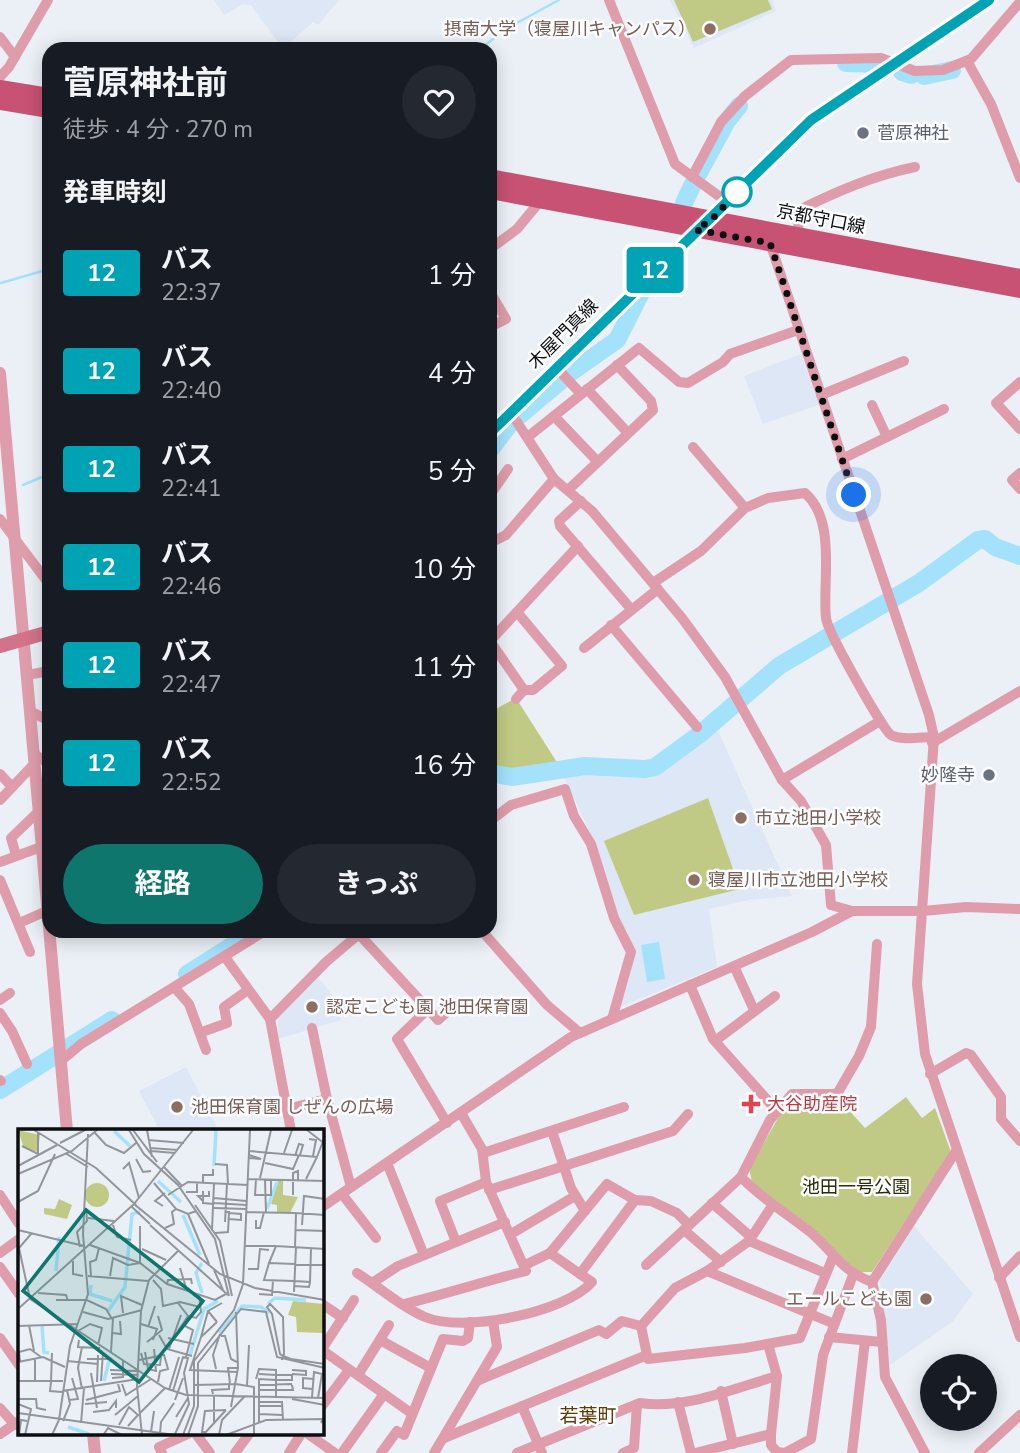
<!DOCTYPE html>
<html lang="ja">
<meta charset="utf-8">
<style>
body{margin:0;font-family:"Nunito Sans","Noto Sans JP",sans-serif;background:#242831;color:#f1f3f6;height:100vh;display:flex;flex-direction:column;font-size:26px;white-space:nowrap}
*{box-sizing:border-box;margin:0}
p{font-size:23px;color:#9ea1a6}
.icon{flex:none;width:38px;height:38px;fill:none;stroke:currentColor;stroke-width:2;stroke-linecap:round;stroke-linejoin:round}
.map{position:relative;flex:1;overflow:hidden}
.drawer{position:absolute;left:42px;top:42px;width:455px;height:896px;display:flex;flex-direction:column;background:#171b24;border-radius:21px;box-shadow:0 4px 18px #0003}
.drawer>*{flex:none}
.badge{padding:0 14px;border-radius:5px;font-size:24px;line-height:46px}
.tools{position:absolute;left:920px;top:1354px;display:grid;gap:14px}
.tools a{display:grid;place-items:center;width:77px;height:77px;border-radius:50%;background:#171b24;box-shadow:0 4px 18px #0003;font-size:35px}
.you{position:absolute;width:35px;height:35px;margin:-18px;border:5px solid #fff;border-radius:50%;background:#1a73e8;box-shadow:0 0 0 10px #1a73e833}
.map>.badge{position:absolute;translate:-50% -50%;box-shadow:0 0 0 4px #fff}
h2{padding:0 21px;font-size:26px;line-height:63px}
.round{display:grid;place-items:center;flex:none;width:74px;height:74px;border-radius:37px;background:#242831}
.overview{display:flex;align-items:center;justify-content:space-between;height:119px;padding:0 21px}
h1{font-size:33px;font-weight:700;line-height:52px}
.action{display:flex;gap:14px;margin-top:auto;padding:14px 21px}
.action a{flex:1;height:80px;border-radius:42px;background:#0f766e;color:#fff;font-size:28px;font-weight:700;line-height:80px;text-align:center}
.action a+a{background:#242831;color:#f1f3f6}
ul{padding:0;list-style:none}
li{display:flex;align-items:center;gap:21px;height:98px;padding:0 21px}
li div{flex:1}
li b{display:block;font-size:26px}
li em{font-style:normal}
li .badge{min-width:77px;font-weight:700;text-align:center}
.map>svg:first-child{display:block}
</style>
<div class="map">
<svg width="1020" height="1453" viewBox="0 0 1020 1453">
<rect width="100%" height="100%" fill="#ebf0f7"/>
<g fill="#dde7f5">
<polygon points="214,0 339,0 318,25 313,22 283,49 251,5 243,4 224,15"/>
<polygon points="670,0 773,0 776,11 694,48"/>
<polygon points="801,354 819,405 763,424 744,376"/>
<polygon points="716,726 792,896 749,900 709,909 717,967 618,1008 628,983 634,956 630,938 608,896 597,847 562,773 583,769 642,771 656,768"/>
<polygon points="317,976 333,996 341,1020 278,1039 278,1017"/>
<polygon points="186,1067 215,1123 217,1131 160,1131 139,1091"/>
<polygon points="914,1226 973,1294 953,1321 890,1365 880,1281"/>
</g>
<g fill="#c0ca85">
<polygon points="674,0 768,0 772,9 693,42"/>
<polygon points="516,698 560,767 516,775 490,769 490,712"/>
<polygon points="708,798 740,889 634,915 604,841"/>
<polygon points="796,1097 837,1097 865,1128 906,1097 922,1118 935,1108 951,1152 872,1272 859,1272 752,1182 749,1169 785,1106"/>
</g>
<polygon fill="#a4e2fb" points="659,942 665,979 647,982 641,945"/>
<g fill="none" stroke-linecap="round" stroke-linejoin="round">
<g stroke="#a4e2fb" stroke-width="2.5">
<polyline points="480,49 506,29 559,0"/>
<polyline points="1,283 49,269"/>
<polyline points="23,485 49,474"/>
</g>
<g stroke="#a4e2fb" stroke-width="18">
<polyline points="846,63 884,64"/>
<polyline points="902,72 911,75"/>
<polyline points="924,76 952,70"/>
<polyline points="697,176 727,121 739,106"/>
<polyline points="684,203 693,184"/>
<polyline points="520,415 570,373 617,340 641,293"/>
<polyline points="490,450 509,425"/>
<polyline points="490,773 512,777 585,766 645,769 655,767 700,734 779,666 919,583 978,540 985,539 995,547 1020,556"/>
<polyline points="187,974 255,931"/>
<polyline points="0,1090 112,1020"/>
</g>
<g stroke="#df9dab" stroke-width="10">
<polyline points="609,0 675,164 727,202"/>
<polyline points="0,37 15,57"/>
<polyline points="967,61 991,104 1020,178"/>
<polyline points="0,77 9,67 48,0"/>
<polyline points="692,177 721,122 745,96 791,60 881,58 915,71 943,70 971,59 1020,2"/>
<path d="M797,234L801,209C838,191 875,175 915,167"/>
<polyline points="770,243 929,715 934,737 917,984 925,1054 1020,1337"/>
<polyline points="490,249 517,229 541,200"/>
<polyline points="490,292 506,319 490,327"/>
<polyline points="556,367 581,394"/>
<polyline points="1020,382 996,403 1020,429"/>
<polyline points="587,389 628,433"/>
<polyline points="821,395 904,361"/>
<polyline points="872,405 887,437"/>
<polyline points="511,413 554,479 592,511 682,618 725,677 782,780 801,801 826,845 831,905 852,911"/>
<polyline points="554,416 598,462"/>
<polyline points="529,436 639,348 679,382 688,383 723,362 730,354 798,330"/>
<polyline points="693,447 745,508"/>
<polyline points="842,459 944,409"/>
<polyline points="1020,473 1012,480 1020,489"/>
<polyline points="568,490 653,410 651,401 617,365"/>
<polyline points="490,495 508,469"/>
<polyline points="581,501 559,521 560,526 631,609"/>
<polyline points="0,519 49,584"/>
<polyline points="490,543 506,535 554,479"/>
<path d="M653,583L701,551L745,508L768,498L805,493C837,521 822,582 826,618C827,631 883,730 891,735C901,741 921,737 934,737"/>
<polyline points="611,625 697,727"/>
<polyline points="490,641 578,546"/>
<polyline points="490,641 524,690"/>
<polyline points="584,648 658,589"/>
<polyline points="27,675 49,671"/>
<polyline points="516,699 524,690 533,690 562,666 517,612"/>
<polyline points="30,711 49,721"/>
<polyline points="932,743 1020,691"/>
<polyline points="33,753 49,764"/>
<polyline points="0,774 12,787"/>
<polyline points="782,780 880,721"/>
<polyline points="0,800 34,764"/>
<polyline points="490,821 511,805 565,789 574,816 591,844 614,918 631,952 612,1019"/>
<polyline points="16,855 11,838 38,812"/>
<polyline points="0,862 41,847"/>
<polyline points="0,880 30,952"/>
<polyline points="19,923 49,910"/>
<polyline points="356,931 438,1020 452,1007"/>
<polyline points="482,931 547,1005 580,1033"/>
<path d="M877,944L871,1027L859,1056L837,1094H792L770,1120L741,1177C762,1199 786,1213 809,1231C833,1251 841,1271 872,1282L881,1320L885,1377L925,1453"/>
<polyline points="225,957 270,1019 326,962 359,934"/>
<polyline points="734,966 754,1010"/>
<polyline points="690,985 713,1039 777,1111"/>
<polyline points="175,988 189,1004 206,1050"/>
<polyline points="0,1000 10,993"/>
<polyline points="428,1009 397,1039 447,1123"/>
<polyline points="0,1013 12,1031 27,1064"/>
<polyline points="270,1019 291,1131"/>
<polyline points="312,1028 327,1099 351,1187"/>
<polyline points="202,1032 227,1023 224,1007 248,990"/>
<polyline points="715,1041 775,996"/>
<polyline points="61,1061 81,1044 265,931"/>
<polyline points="930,1074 966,1053 971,1055 1001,1097 1001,1119 1020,1141"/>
<polyline points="0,1080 1,1081"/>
<polyline points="287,1109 327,1099"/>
<polyline points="552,1131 571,1188 585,1211"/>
<polyline points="483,1153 624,1107"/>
<polyline points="387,1163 424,1255"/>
<polyline points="489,1190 673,1131 688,1114"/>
<polyline points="342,1194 376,1238"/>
<polyline points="0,1195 19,1224"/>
<polyline points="712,1203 751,1237"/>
<polyline points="322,1207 571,1037 812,932 852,911 923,911 966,907 1020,909"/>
<polyline points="684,1230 721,1262"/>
<polyline points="511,1234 575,1196"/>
<polyline points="749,1241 825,1273"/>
<polyline points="456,1242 440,1201 486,1182"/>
<polyline points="0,1253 19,1239"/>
<polyline points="550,1253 607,1184 635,1200 651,1201 677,1213 689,1225"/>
<polyline points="525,1265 550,1253 580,1274"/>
<polyline points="646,1265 741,1177"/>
<polyline points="0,1267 19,1294"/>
<polyline points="707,1271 832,1323"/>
<path d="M357,1273C379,1287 401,1307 425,1317C462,1333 565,1313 592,1282L580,1274L635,1200"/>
<polyline points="999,1278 1020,1256"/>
<polyline points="872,1282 956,1151"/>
<polyline points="372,1283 398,1266 505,1222"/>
<polyline points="322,1304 343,1318"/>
<path d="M404,1304C446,1294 485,1281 526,1271L486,1182L482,1149L461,1113"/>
<polyline points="641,1326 675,1288 707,1271 749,1241 772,1206"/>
<polyline points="829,1337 882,1342"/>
<polyline points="0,1338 19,1365"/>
<polyline points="380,1340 429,1367"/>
<polyline points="768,1344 777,1376 771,1434"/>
<polyline points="322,1349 354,1300"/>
<polyline points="322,1350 411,1413"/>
<polyline points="648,1359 745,1348 800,1338 833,1257"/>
<polyline points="358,1375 389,1325"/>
<polyline points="721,1391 733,1444"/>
<polyline points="678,1402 691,1453"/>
<polyline points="322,1406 349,1370"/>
<polyline points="522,1406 542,1453"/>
<polyline points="0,1408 15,1425"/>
<polyline points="0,1434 19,1421"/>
<polyline points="196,1434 210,1453"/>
<polyline points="308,1434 335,1453"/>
<polyline points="444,1438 647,1355 641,1326 622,1321 606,1334 599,1330 477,1381"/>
<polyline points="162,1453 159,1447 188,1434"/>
<polyline points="235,1453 249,1434"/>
<polyline points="289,1453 301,1434"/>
<polyline points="342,1453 384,1394"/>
<polyline points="381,1453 397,1431 404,1435 443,1339 463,1341 468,1338 470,1322"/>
<polyline points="434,1453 497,1347 493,1321"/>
<path d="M517,1453L640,1403C684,1410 735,1388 777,1376"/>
<polyline points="623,1453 634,1448 637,1405"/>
<polyline points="695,1453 771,1434 771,1445 777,1452 785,1453"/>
<polyline points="785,1453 811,1439 823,1355 853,1275"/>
<polyline points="852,1453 865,1341"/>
<polyline points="979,1453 1020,1415"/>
</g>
<g stroke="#df9dab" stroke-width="12">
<polyline points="0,373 67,1131"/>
<polyline points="93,1434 95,1453"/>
</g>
<g stroke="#d2738a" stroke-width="14">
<polyline points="490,433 811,120 989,0"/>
<polyline points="0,646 49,632"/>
</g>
<g stroke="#c75273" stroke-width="16">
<polyline points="0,88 49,96"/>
<polyline points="0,102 49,110"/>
<polyline points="490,177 1020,277"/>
<polyline points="490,191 1020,290"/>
</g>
</g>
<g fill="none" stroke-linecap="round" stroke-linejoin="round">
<defs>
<polyline id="line" points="490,433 811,120 989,0"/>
</defs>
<use href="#line" stroke="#fff" stroke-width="16"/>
<use href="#line" stroke="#00a3b4" stroke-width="10"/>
<polyline stroke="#0c0e10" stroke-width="7" stroke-dasharray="0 12.6" points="737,192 743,186 712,219 696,230 770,243 854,495"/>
</g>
<g fill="#8d6e63" stroke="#fcfdfe" stroke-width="2.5">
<circle cx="710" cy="29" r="7"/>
<circle cx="741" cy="818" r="7"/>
<circle cx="694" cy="880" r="7"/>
<circle cx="312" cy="1007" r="7"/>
<circle cx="177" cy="1107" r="7"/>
<circle cx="926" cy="1299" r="7"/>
</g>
<g fill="#6b7280" stroke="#fcfdfe" stroke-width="2.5">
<circle cx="863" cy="133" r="7"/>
<circle cx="989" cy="775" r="7"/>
</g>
<circle fill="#fff" stroke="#00a3b4" stroke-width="3.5" cx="737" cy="192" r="14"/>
<path fill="#e0444e" stroke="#fcfdfe" stroke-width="2.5" d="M747.5 1093.5h7v7h7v7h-7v7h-7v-7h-7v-7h7z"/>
<g text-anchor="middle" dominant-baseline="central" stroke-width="5" stroke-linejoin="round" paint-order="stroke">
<g font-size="18" fill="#785e54" stroke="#fcfdfe" text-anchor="start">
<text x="696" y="29" text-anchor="end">摂南大学（寝屋川キャンパス）</text>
<text x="755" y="818">市立池田小学校</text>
<text x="708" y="880">寝屋川市立池田小学校</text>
<text x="326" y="1007">認定こども園 池田保育園</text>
<text x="191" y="1107">池田保育園 しぜんの広場</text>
<text x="912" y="1299" text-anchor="end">エールこども園</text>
</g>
<g font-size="18" fill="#5b616d" stroke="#fcfdfe" text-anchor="start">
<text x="877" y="133">菅原神社</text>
<text x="975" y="775" text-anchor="end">妙隆寺</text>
</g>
<g font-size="18" fill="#0c0e10" stroke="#fcfdfe">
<text transform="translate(821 219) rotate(11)">京都守口線</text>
<text transform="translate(563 334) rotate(-45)">木屋門真線</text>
</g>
<g font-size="18" fill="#be3a42" stroke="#fcfdfe" text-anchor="start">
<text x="767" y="1104">大谷助産院</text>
</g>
<g font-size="18" fill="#292d04" stroke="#fcfdfe">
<text x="856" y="1187">池田一号公園</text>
</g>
<g font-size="19" fill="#5c3c02" stroke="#fcfdfe">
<text x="588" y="1416">若葉町</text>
</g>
</g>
<g transform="translate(18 1129)">
<rect width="306" height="306" fill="#ebf0f7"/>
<path d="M0,1L22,6L20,23L6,19ZM260,51H265V66L280,68L272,84L259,83V76L253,75ZM67 66a12 12 0 1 1 24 0a12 12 0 1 1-24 0ZM41,70L54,76L49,90L26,85V79L37,80ZM275,172L306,175V204L279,203L278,188L270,186Z" fill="#c0ca85"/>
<path fill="none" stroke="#a4e2fb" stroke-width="3.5" d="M96,2L112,17M196,37L198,1M140,52L163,73M249,80L259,53M165,86L182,126M38,142L41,108M73,156L72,165L94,172M184,164L178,144L184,134M250,175L257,169L288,171M90,182L107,158L114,85L122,83M24,197L26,223L31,224M201,204L224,177L243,178L251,184M172,226L186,180L200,172M86,252L92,228M50,298L71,305"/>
<path fill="none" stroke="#92969b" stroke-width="2" d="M16,1L78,39L118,76M111,1L126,25L160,56L197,110L211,167M115,1L139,33M129,1L134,28M175,1L116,75L202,145L237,159L307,171M289,1L307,15M77,4L88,16L106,24L118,14M291,10L298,11L295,27M130,11L166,14M42,14L67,1M4,17L20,25V4M132,19L160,21M133,22L157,24M231,22L299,28L307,7M47,24L70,38M266,24L274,1M277,27L281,15L285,16L282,26M231,29L243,30L231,26M118,30L125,43L133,42M247,34L275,40L281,26M197,35L209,36L210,55M0,37L39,16M146,38L164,57M105,40L111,34L121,69M0,45L54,22L79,1M242,49L253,1M230,50L307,52M238,50L237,66H253V50M288,50L299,28M247,51L248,83M185,53V46H195V40M136,54L158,80L170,85L178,82M185,62V74L196,75M168,63H179V53M150,66L170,53L230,56M275,66V44L280,42V51M196,69L228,72M185,72L180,67H191V62M0,73L20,62L37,25M196,74L228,76M177,76L202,112L214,167M145,77L137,72L147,64M114,78L132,95M196,79L228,80M228,83L278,84M170,85L191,135M70,89L96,92M211,90L223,91V85L211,84M238,91V99H242L246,83M207,93L209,55M95,96L99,108L113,111M132,96L210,166M284,96L286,67L307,70M122,97V134M147,99L156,95L154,83L158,80M0,101L66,117M194,101L196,54M278,101L307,102M197,104L210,103L211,83H207M13,105L1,119L12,170L147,259L168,266L307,269M72,116L122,134L149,155L197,171L208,165M226,117H258M62,118L59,103L69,92L68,79M277,118L278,84L307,86M124,120L148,131M55,132V145L65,147M251,134L258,117L307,120M277,136H307M162,139L169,162M230,140H240L242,120L251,121M196,141L205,161M70,147L130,152M73,147L72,133L78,131L81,119M92,147L95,129L110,136L122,134M135,151L143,160L145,177L162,173L182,178M276,152L246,151L251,134L277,135M292,153L293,120M149,155L150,151L173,150L174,155M276,157L291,158L292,153L276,152M276,163L278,118M20,164L48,166L50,172M241,165L254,166L255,151M38,171H69L88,180L94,190M160,174L170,187L160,202M0,180L116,75M190,182L183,208L199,193M65,183L90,190L124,181M105,184L103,167L124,176M170,187L178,189L183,183L181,166M199,193L190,182L204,174M123,195L139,200L135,211M11,196L16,222M165,196L175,201L168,228M0,197L60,195M130,198L137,177M60,202L72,195L84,199L80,216M95,204L103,205L102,192M141,206L149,220L174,227M203,207H207L213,230L219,233M183,208L172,241L219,243M150,209L176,215M61,211L60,218L82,219M129,213L144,201L140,187M64,218L60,239L64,260M151,220L163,186M93,223L95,189M127,223L130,240L138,242L136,220M123,224L126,235L142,236L143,228M17,230V253M69,230H91M121,231L146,226L150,240L142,242L140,253M264,231V230L265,227L266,225L265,188L252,175L249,178L254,185L262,225L265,227L273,230L307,235M2,232L1,223L12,220L23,228M49,232L80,235M0,233L25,228L47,238M198,240L195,226L202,205M92,241L119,242M73,244L79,279M93,245L120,246M274,245L288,246V242L274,241M94,249L105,248V232M238,250L241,240L258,241V251H274V246H258L241,245M0,252H45M83,252L85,224M33,253L34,224M33,253L32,262L44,263M79,253L80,226M212,254L210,239H220M104,255L108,266L133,250M218,255L236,258V306M177,256L218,255M241,256L274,255M229,257L231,216M294,260L285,259V249L295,250M151,261L161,228M241,261H275L274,256M44,262L120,250M155,262L165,228M195,265L194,261L211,260V254M196,267V294M294,268L296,243L304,245L300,269M0,270H18L19,279L28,281M274,270L307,276M51,271L60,270L54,249M68,271L102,262L100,255M157,271L165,249M241,273H264L265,291M0,275L13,280L7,306M67,275L89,273M241,277H264M213,278L220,239L218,183M75,283L91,281L98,272V279M0,284L157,306M122,284L147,259M241,285L264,286M97,286L120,267M158,288L170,269M45,292L52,275L49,261M241,293V250L258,251V267M63,294L66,259M101,296L111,278L120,286L110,297M133,303L136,282M188,303H184L187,282L208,281M86,305L90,299L104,306M142,305L143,293L156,274M157,305L171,275L166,244L170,229L164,228M186,305L208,281M1,306L3,291L9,292M34,306L41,291L52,217L70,165L65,105L70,5M124,306L119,257L123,182L131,151L160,122M165,306L176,277V232L216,181L225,155L232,1M170,306L180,277V234L223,180L248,183L259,228L307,239M201,306L204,291L227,267M208,306L248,291L305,290L303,294"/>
<path fill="#0f766e" fill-opacity="0.15" stroke="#0f766e" stroke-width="3.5" d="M68,81L185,172L121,253L5,162Z"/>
<rect width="306" height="306" fill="none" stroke="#0c0e10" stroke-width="3.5"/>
</g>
</svg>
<div class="tools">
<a><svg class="icon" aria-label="locate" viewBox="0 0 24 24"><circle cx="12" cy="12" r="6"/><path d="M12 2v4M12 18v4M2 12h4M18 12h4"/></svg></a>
</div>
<div class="you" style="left:854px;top:495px"></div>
<b class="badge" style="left:655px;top:270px;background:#00a3b4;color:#fff">12</b>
<section class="drawer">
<div class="overview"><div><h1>菅原神社前</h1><p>徒歩 · 4 分 · 270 m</p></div><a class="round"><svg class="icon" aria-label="heart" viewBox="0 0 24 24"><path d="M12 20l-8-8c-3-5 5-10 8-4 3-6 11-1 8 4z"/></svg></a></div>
<h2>発車時刻</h2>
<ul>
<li><span class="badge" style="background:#00a3b4;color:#fff">12</span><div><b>バス</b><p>22:37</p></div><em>1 分</em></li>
<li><span class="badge" style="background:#00a3b4;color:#fff">12</span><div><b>バス</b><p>22:40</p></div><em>4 分</em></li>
<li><span class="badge" style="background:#00a3b4;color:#fff">12</span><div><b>バス</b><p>22:41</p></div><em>5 分</em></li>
<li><span class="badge" style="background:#00a3b4;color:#fff">12</span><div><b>バス</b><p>22:46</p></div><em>10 分</em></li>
<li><span class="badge" style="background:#00a3b4;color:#fff">12</span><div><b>バス</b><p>22:47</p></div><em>11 分</em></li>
<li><span class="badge" style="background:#00a3b4;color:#fff">12</span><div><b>バス</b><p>22:52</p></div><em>16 分</em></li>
</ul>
<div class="action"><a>経路</a><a>きっぷ</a></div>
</section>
</div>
